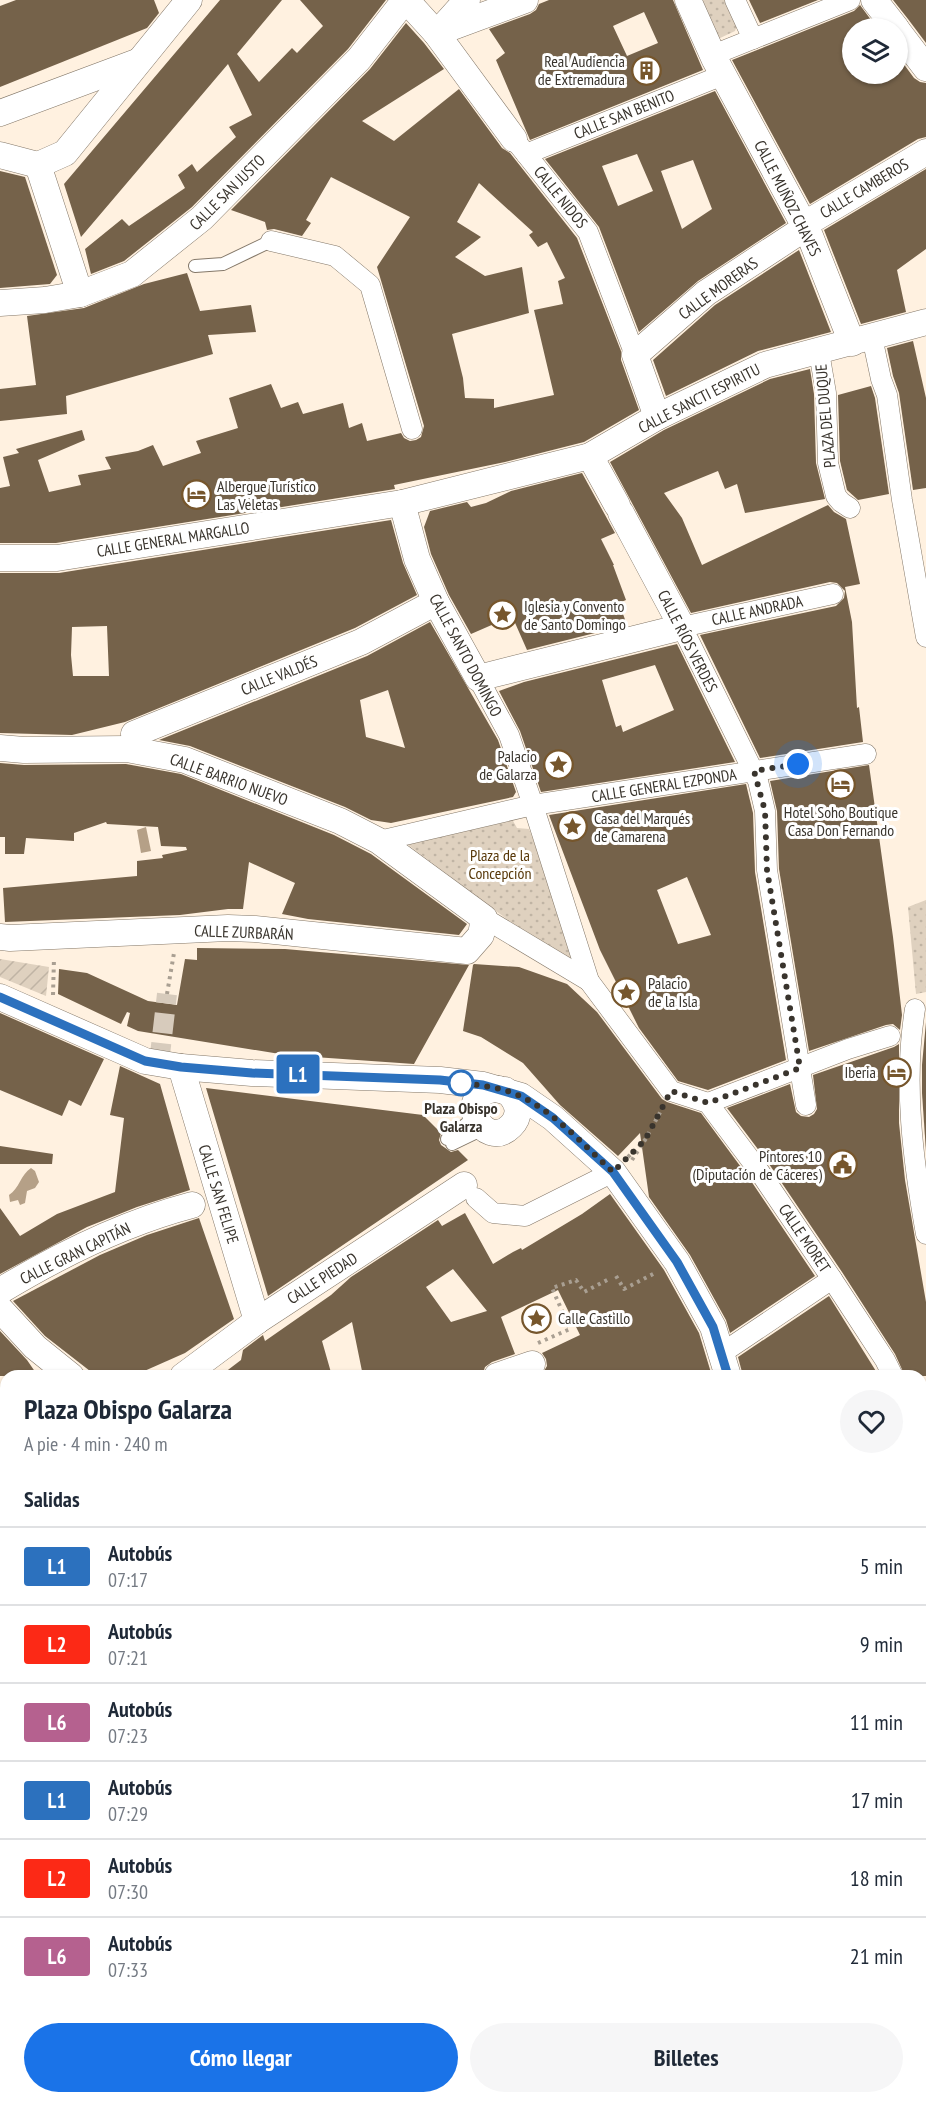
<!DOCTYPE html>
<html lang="es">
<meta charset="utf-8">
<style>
body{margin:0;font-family:"PT Sans Narrow",sans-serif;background:#f6f6f7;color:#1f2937;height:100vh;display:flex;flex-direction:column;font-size:22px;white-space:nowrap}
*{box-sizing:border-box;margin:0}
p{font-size:20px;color:#747a83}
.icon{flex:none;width:33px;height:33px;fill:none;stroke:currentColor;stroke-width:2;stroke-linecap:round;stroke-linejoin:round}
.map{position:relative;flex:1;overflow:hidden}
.drawer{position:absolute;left:0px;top:1370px;width:927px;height:734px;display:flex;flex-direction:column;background:#fff;border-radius:18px 18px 0 0;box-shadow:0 2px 4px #0004}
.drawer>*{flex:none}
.badge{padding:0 12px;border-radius:4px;font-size:21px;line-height:39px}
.buttons{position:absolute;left:842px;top:18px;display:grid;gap:12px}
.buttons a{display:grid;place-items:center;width:66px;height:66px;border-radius:50%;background:#fff;box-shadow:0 2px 4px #0004;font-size:30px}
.you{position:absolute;width:30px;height:30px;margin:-15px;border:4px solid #fff;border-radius:50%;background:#1a73e8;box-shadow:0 0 0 9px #1a73e833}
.map>.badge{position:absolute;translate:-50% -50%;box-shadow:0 0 0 3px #fff}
h2{padding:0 24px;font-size:22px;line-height:54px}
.round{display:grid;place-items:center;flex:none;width:63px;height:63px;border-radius:32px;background:#f6f6f7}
.headline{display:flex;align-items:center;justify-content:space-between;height:102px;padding:0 24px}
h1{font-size:28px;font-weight:700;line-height:45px}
.cta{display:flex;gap:12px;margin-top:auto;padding:12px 24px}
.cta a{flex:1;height:69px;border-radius:36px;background:#1a73e8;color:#fff;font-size:24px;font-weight:700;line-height:69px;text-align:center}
.cta a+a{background:#f6f6f7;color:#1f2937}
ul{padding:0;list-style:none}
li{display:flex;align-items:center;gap:18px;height:78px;padding:0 24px;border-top:2px solid #e0e1e3}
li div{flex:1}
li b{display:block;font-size:22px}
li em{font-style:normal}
li .badge{min-width:66px;font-weight:700;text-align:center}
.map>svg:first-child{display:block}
</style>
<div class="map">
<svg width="926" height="2102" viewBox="0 0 926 2102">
<defs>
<pattern id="park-dots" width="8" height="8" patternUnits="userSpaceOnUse" patternTransform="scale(1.5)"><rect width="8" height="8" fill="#dfd1bf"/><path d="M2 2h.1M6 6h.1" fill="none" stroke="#c0b4a4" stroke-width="1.8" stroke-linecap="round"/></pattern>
<pattern id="garden-furrows" width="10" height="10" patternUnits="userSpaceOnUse" patternTransform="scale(1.5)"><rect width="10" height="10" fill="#dfd1bf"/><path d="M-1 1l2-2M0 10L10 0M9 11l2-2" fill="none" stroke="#c0b4a4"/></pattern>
</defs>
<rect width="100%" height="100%" fill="#fff1e0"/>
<g fill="url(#park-dots)">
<polygon points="693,0 728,0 738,23 735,31 718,39"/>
<polygon points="512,819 517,828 529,829 589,981 403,841"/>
<polygon points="926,900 926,992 916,994 908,907"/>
</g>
<polygon fill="url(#garden-furrows)" points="0,959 49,967 46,996 0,977"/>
<g fill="#b5a087">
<polygon points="146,827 151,851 141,853 137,830"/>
<path d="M31,1168L35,1171L39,1182L35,1188L27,1191L25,1203L20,1205L18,1200L10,1202L9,1195C19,1189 21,1174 31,1168Z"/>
</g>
<g fill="#75624a" fill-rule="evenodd">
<polygon points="16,0 154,0 159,13 147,28 0,87 0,6"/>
<polygon points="220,0 282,0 237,54 259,82 292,48 297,53 323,26 300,0 386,0 348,49 192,207 124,261 91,274 85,249 122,219 129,226 185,188 178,175 192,164 197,172 236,137 229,127 252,115 228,64 81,237 64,184"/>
<path d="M549,0H673L703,70L530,140L496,60L505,53L489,29L530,14L536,10L539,4ZM644,12L658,43L627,56L613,26Z"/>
<polygon points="749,0 818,0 760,23"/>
<polygon points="893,0 926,0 926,43 908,19"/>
<polygon points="860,5 877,28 852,28 852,74 897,74 897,55 914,78 920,82 926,83 926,137 918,139 810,204 732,60 854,11"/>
<path d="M406,23L424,43L444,69L362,121L394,141L459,89L502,148L510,153L577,238L621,351V360L639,410L584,442L505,462L394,485L395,489L56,543H0V488L10,486L3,457L19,453L16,449L82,430L85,440L38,460L49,492L81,485L78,475L111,469L105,457L138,451L153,445L163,466L201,453L196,441L238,428L229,398L271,384L281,408L298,402L303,414L343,403L349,428L362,423L367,441L401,433L404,438L410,441L416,440L421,437L424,426L377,267L410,217L331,177L306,220L311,223L302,236L274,229L267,230L265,222L231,210L370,69ZM479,183L533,232L529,235L538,247L547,242L565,278L558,281L563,304L534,310L554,395L494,408V399L465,398L463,378L452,334L529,313L522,267L485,276L455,257L481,237L457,222Z"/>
<path d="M715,91L786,223L698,281L639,332L599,227L545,159ZM637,154L653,191L618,206L602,166ZM693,160L712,209L682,229L661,171Z"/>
<polygon points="926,169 926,249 897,270 906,312 861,324 824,230"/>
<polygon points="0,171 25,177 57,275 50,284 0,288"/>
<polygon points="799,250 831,332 758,351 666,396 653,360 715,305"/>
<polygon points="187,273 200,311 251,305 256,332 208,335 213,354 66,396 67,414 0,421 0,389 36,385 27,316 84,308 144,284"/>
<polygon points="913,341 926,398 926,488 913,490 899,393 893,376 887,348"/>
<polygon points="810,369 814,394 816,463 825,499 745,513 737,484 725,489 718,471 664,493 682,518 702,565 828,505 834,512 846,519 860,584 845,587 852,622 857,708 859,707 863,742 760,758 700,635 836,606 844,598 845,591 837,583 830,582 691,613 610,462 664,430 770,379"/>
<polygon points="871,386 875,398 889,494 858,500 847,490 840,461 838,395"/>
<polygon points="582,473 615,533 601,539 614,565 613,565 626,600 619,603 627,625 527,650 512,616 471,634 449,595 431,554 424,527 430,511 467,502 471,507 486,503 511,491"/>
<path d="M391,520L403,563L417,595L355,628L125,722L72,735L0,733V573H59ZM107,626L109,676H73L71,655L72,627Z"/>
<path d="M430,622L498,740L516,792L513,797L391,823L371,820L345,807L190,746L159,740L367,656ZM388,690L405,748L366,737L360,700Z"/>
<path d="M677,644L735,762L541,792L520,731L499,691L524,682ZM655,665L674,710L623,732L621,725L616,727L602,680Z"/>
<polygon points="0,763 24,765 126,764 181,774 334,835 371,854 467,924 459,935 308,919 282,914 295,883 249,862 243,909 228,909 180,915 5,922 3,888 137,876 137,861 163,858 162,855 187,850 186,847 161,846 158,827 107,824 106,822 74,833 74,841 26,838 24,854 5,854 5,837 0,837"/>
<polygon points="869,765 893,937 902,1015 900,1030 893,1024 886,1025 809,1051 779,869 777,811 770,781"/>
<path d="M746,784L753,813L755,872L786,1060L708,1090L678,1081L639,1028L600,950L549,815ZM687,877L711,935L678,944L657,890Z"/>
<polygon points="197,948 285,949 469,965 414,1064 286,1055 138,1031 127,1026 130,1013 127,1012 121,1024 58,994 59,969 87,973 148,1001 177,1005 185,959 197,960"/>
<polygon points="474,964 519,967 567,984 597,1012 662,1099 667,1102 701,1113 749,1178 815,1276 730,1333 726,1320 690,1255 649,1197 640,1133 618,1156 560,1105 523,1063 481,1037 463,1031 473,965"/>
<polygon points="0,1013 104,1059 81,1106 69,1100 62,1116 0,1090"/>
<polygon points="926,1022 926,1152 922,1093 922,1065"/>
<polygon points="899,1044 899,1123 905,1180 926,1302 926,1376 905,1376 895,1354 842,1272 769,1164 727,1108 790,1084 796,1112 801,1116 809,1117 814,1114 817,1109 813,1075 894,1047"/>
<polygon points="120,1066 160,1084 190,1190 137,1207 87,1227 0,1274 0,1208 20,1236 57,1214 115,1192 124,1118 110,1115"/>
<polygon points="206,1088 423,1115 441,1133 439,1140 441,1145 451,1152 458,1150 468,1160 268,1296"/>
<polygon points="0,1146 53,1154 52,1164 0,1164"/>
<path d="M610,1194L664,1270L699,1333L712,1376H541L547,1366L546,1359L542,1353L580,1335L558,1290L501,1317L515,1354L492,1362L485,1367L482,1376H363L352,1322L322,1341L332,1376H220L241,1360L243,1350L263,1335L265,1341L331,1295L351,1277L438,1220L442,1226L465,1213L493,1264L513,1252L521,1248L522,1250L582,1214ZM453,1269L487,1311L451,1322L426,1287Z"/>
<polygon points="199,1218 234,1319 185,1353 133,1376 90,1371 45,1336 13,1301 100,1255 147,1235"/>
<polygon points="829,1296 879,1376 743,1376 738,1357"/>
<polygon points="0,1331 27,1360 38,1376 0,1376"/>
</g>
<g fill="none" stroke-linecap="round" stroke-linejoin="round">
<polyline stroke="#d7cbbc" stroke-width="20" stroke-dasharray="20 10" stroke-linecap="butt" points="159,1063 167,994"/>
<defs>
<g id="service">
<polyline points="195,266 223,264 271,241"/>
<polyline points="447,1139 475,1117"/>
<polyline points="452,1144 483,1129"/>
<polyline points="716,2097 720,2102"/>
</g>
<g id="pedestrian">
<polyline points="735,0 753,39"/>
<polyline points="713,55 850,0"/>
<polyline points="514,139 588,232 635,355"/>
<polyline points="526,154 723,75"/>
<polyline points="271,241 335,256 370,285 412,429"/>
<polyline points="872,337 881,379 887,395 902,500 926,637"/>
<polyline points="819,352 826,393 828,463 836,496 841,502 850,508"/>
<polyline points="478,678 509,735 533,805 589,981 671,1091 708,1103 759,1171 832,1279 885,1360 893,1376"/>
<polyline points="379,841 533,805 866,754"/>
<polyline points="484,918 589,981"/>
<path d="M915,1009C903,1083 913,1161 926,1234"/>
<polyline points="708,1103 848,1049 890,1036"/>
<polyline points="806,1105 767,870 765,811 758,781 682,627 833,594"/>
<polyline points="476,1198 493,1213 525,1216 613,1172"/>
<polyline points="722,1353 832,1279"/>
<polyline points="921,1404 926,1404"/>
<polyline points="921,1606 926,1603"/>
<polyline points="921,1790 926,1778"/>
<polyline points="921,1860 926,1857"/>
</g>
<g id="minor">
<polyline points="406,0 436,33 514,139"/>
<polyline points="688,0 714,58 810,236 852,343"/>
<polyline points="874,0 896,28"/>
<polyline points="441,29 467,0"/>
<polyline points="897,30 926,68"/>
<polyline points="436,33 525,0"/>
<polyline points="0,113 137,62"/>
<polyline points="0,155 38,165 65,153 189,0"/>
<polyline points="38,165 80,294"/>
<polyline points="0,303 45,300 80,294 132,274 202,218 359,59 405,0"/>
<polyline points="657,417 635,355 706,293 805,228 810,221 926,152"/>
<polyline points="590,456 617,505"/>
<polyline points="402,503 417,559 436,602 478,678 682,627 621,513"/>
<polyline points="0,558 57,558 402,503 590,456 657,417 765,365 926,322"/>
<polyline points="134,734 361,642 436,602"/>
<polyline points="0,748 24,750 127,749 185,760 340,821 379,841 484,918 481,935 467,951 255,929 228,928 10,938 0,937"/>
<polyline points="0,997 145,1061 181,1067 252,1073 440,1080 483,1085 521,1096 553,1118 613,1172 677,1262 713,1327 728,1376"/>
<polyline points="181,1067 257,1321"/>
<path d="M499,1089C451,1090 483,1154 511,1126C523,1114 517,1099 505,1090"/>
<path d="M0,1291C61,1254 124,1223 192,1205"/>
<polyline points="0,1309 35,1347 71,1376"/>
<polyline points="183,1376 257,1321 464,1185"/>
<polyline points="497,1376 532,1364"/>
<polyline points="0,1405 6,1403"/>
<polyline points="0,1620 6,1615"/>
<polyline points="0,1747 6,1762"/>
<polyline points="0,1838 6,1836"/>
<polyline points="921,1952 926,1953"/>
<polyline points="0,2001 6,1998"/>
<polyline points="0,2082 8,2102"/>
<polyline points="321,2097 323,2102"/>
<polyline points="543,2097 544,2102"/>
<polyline points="849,2097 850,2102"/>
<polyline points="144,2102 156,2097"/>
<polyline points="626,2102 633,2097"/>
</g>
</defs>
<use href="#service" stroke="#847869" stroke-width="14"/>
<use href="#pedestrian" stroke="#847869" stroke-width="21"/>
<use href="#minor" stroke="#847869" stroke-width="27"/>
<g stroke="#a99f92" stroke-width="4" stroke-dasharray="3 4.5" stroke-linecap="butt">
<polyline points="167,994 174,953"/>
<polyline points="53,995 54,958"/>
<polyline points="628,1157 645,1140 663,1107"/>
<polyline points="632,1160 641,1146"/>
<polyline points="616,1276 624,1289 657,1272"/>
<polyline points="538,1343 570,1329 552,1288 576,1280 584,1292 611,1278"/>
</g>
<use href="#service" stroke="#fff" stroke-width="12"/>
<use href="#pedestrian" stroke="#fff" stroke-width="20"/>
<use href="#minor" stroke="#fff" stroke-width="26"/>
</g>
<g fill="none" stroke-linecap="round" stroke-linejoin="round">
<defs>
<polyline id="line" points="0,997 145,1061 181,1067 252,1073 440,1080 483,1085 521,1096 553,1118 613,1172 677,1262 713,1327 728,1376"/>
</defs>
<use href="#line" stroke="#fff" stroke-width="14"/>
<use href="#line" stroke="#2c71be" stroke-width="9"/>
<path stroke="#39342d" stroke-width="6" stroke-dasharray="0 10.8" d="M461,1083H458C480,1085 502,1087 522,1097C555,1113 586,1147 613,1172L645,1140L671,1091L708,1103L800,1068L767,870L765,811L754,771L798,764"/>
</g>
<defs>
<symbol id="building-ring" viewBox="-11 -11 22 22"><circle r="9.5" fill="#fff" stroke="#76562c" stroke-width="1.5"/><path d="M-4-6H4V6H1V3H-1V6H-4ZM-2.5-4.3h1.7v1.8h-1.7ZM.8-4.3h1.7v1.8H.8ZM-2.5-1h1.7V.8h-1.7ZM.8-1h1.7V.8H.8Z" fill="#76562c"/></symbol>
<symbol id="hotel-ring" viewBox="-11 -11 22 22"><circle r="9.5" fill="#fff" stroke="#76562c" stroke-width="1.5"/><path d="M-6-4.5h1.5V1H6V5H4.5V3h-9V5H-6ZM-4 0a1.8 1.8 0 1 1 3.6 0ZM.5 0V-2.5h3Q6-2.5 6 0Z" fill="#76562c"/></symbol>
<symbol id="sight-ring" viewBox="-11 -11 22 22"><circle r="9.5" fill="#fff" stroke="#76562c" stroke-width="1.5"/><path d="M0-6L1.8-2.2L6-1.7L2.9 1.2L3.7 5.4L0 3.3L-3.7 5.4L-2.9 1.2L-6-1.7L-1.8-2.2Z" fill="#76562c"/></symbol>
<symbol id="civic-ring" viewBox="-11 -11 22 22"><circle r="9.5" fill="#fff" stroke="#76562c" stroke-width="1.5"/><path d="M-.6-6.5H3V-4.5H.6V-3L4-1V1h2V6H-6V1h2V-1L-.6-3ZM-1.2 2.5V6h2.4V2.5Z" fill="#76562c"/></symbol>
</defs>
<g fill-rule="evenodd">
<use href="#building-ring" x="630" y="54" width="33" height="33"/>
<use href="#hotel-ring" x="180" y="478" width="33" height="33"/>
<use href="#sight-ring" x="486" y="598" width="33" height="33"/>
<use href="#sight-ring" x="542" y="748" width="33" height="33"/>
<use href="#hotel-ring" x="824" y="768" width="33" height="33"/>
<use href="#sight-ring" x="556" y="810" width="33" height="33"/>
<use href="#sight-ring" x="610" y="976" width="33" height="33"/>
<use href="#hotel-ring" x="880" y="1056" width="33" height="33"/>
<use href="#civic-ring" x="826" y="1148" width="33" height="33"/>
<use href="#sight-ring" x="520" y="1302" width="33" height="33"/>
</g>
<circle fill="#fff" stroke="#2c71be" stroke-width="3" cx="461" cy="1083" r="12"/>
<g text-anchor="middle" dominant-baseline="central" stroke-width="6" stroke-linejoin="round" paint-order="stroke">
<g font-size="16" fill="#39342d" stroke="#fff" text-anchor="start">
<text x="625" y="61" text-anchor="end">Real Audiencia<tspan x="625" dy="18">de Extremadura</tspan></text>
<text x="217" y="486">Albergue Turístico<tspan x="217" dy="18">Las Veletas</tspan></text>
<text x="524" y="606">Iglesia y Convento<tspan x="524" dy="18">de Santo Domingo</tspan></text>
<text x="537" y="756" text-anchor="end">Palacio<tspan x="537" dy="18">de Galarza</tspan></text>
<text x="841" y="812" text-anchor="middle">Hotel Soho Boutique<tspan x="841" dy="18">Casa Don Fernando</tspan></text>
<text x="594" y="818">Casa del Marqués<tspan x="594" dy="18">de Camarena</tspan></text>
<text x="648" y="983">Palacio<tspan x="648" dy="18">de la Isla</tspan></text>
<text x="876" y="1072" text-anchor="end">Iberia</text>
<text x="822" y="1156" text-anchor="end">Pintores 10<tspan x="822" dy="18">(Diputación de Cáceres)</tspan></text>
<text x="558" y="1318">Calle Castillo</text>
</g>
<g font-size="16" fill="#39342d" stroke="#fff">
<text transform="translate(624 114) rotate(-22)">CALLE SAN BENITO</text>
<text transform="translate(864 188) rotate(-31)">CALLE CAMBEROS</text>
<text transform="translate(227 192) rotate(-45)">CALLE SAN JUSTO</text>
<text transform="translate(561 197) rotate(51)">CALLE NIDOS</text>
<text transform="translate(788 198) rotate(63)">CALLE MUÑOZ CHAVES</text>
<text transform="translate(718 288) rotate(-36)">CALLE MORERAS</text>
<text transform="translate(699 398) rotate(-27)">CALLE SANCTI ESPIRITU</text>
<text transform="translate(825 416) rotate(-95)">PLAZA DEL DUQUE</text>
<text transform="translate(173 539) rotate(-9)">CALLE GENERAL MARGALLO</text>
<text transform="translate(757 610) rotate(-12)">CALLE ANDRADA</text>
<text transform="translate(688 641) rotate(63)">CALLE RÍOS VERDES</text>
<text transform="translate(466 655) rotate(62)">CALLE SANTO DOMINGO</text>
<text transform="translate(279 675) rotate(-22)">CALLE VALDÉS</text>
<text transform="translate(229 779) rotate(20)">CALLE BARRIO NUEVO</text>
<text transform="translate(664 785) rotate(-9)">CALLE GENERAL EZPONDA</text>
<text transform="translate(244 932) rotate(2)">CALLE ZURBARÁN</text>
<text transform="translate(219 1194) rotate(73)">CALLE SAN FELIPE</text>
<text transform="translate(805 1238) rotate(56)">CALLE MORET</text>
<text transform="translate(75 1253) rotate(-26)">CALLE GRAN CAPITÁN</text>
<text transform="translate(322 1278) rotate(-33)">CALLE PIEDAD</text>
</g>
<g font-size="16" fill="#573708" stroke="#fff">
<text x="500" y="855">Plaza de la<tspan x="500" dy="18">Concepción</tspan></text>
</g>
<g font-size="16" font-weight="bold" fill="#39342d" stroke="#fff">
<text x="461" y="1108">Plaza Obispo<tspan x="461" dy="18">Galarza</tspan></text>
</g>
</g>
</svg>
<div class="buttons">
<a><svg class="icon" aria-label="layers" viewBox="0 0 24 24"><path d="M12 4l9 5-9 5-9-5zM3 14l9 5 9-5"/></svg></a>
</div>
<div class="you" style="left:798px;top:764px"></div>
<b class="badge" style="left:298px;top:1074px;background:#2c71be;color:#fff">L1</b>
<section class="drawer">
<div class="headline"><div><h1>Plaza Obispo Galarza</h1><p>A pie · 4 min · 240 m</p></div><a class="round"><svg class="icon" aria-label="heart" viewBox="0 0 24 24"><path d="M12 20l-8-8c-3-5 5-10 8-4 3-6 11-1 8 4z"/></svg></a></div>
<h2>Salidas</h2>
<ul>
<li><span class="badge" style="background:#2c71be;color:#fff">L1</span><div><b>Autobús</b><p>07:17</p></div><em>5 min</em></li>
<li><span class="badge" style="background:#fc2916;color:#fff">L2</span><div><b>Autobús</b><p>07:21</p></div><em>9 min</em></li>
<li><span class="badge" style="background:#b5618f;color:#fff">L6</span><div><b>Autobús</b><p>07:23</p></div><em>11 min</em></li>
<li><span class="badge" style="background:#2c71be;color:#fff">L1</span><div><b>Autobús</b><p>07:29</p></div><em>17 min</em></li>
<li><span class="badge" style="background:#fc2916;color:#fff">L2</span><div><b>Autobús</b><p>07:30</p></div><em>18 min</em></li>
<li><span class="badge" style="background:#b5618f;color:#fff">L6</span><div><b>Autobús</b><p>07:33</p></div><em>21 min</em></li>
</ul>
<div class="cta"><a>Cómo llegar</a><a>Billetes</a></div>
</section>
</div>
